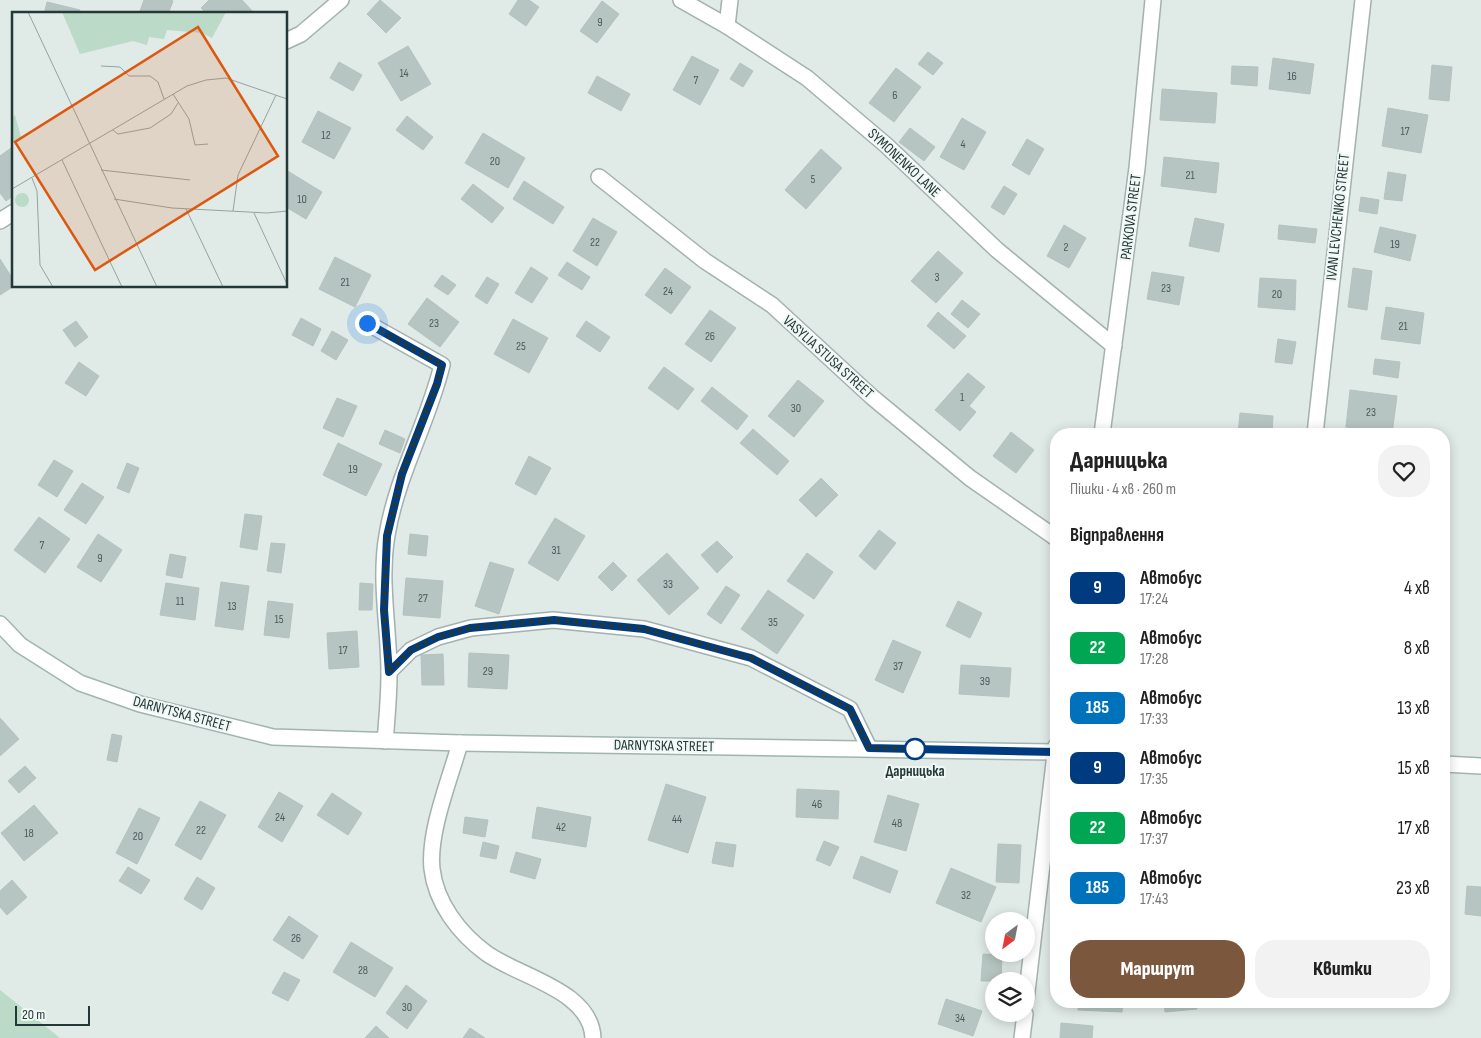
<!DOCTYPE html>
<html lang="uk">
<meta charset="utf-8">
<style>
body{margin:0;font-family:"Sofia Sans Condensed",sans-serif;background:#f2f2f2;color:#222;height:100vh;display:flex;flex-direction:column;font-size:19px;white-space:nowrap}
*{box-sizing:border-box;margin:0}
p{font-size:16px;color:#767676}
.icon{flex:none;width:28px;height:28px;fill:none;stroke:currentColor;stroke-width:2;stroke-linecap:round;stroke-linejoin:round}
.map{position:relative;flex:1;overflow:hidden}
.sheet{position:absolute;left:1050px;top:428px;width:400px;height:580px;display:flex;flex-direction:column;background:#fff;border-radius:20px;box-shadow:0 2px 12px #0003}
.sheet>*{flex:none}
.badge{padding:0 10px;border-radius:8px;font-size:18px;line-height:32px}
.needle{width:32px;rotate:212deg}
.tools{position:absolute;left:985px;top:912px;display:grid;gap:10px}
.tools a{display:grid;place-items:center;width:50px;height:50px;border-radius:50%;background:#fff;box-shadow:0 2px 12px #0003;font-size:25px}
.scale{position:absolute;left:15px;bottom:12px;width:75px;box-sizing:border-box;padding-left:5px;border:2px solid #223937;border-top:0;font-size:14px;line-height:18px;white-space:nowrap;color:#223937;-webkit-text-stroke:4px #f1f7f5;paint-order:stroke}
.you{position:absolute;width:25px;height:25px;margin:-12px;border:4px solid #fff;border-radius:50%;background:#1a73e8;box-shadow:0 0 0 8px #1a73e833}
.map>.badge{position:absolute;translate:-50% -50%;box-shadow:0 0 0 2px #fff}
h2{padding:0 20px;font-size:19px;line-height:45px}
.round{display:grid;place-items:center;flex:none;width:52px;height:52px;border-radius:20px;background:#f2f2f2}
.summary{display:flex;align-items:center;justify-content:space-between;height:85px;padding:0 20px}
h1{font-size:24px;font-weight:800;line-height:38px}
.primary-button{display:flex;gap:10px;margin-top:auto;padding:10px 20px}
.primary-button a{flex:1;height:58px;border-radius:20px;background:#7b573e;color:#fff;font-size:20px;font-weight:800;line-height:58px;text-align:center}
.primary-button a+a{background:#f2f2f2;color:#222}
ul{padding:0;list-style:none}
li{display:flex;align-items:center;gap:15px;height:60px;padding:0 20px}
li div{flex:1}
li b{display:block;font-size:19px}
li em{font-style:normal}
li .badge{min-width:55px;font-weight:700;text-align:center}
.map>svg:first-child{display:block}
</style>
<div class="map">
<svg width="1481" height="1038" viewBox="0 0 1481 1038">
<rect width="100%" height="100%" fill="#e0eae7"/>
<polygon fill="#bbdac8" points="0,990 60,1038 0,1038"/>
<g fill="#b6c5c1" stroke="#b3c3bf">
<polygon points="144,0 169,0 173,1 168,14 148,14 140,11"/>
<polygon points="209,0 242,0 255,14 207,14 201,8"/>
<polygon points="380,0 401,18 386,33 367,14"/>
<polygon points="518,0 529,0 539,7 526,26 509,14"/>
<polygon points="602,1 619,14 597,43 580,31"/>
<polygon points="47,2 80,10 79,14 44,14"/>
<polygon points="408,46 431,84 401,101 378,63"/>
<polygon points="928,52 943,63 933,75 918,64"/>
<polygon points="692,56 719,70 700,105 673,90"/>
<polygon points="1273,58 1314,64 1310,94 1269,89"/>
<polygon points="339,62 362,75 353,91 330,78"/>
<polygon points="740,63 753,71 743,87 730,79"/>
<polygon points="1432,65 1452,67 1449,101 1429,99"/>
<polygon points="1232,66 1258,67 1257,86 1231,84"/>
<polygon points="896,68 921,87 894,122 869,103"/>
<polygon points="597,76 630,94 621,111 588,93"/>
<polygon points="1162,89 1217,93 1215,123 1160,120"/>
<polygon points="1388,108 1428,115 1421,153 1382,146"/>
<polygon points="318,111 351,128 334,159 302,142"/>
<polygon points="407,116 433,137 423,150 396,130"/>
<polygon points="962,118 986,132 964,170 940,157"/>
<polygon points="910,128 935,147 924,161 899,142"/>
<polygon points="483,133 525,158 508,188 465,163"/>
<polygon points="1027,139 1044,149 1029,175 1012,165"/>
<polygon points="11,148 14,151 14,195 6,201 0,193 0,156"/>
<polygon points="821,149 842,168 806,209 785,190"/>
<polygon points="1164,157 1219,163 1216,193 1161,186"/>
<polygon points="286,170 322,192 306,219 286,207"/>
<polygon points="1388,172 1406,175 1402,201 1384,199"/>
<polygon points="524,181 564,207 553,224 513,199"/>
<polygon points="473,184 504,208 492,223 461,199"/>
<polygon points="1004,186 1017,194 1004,215 991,207"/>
<polygon points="1361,197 1379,200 1377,214 1359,211"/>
<polygon points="593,218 617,232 597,266 573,251"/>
<polygon points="1195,218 1224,224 1219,252 1189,246"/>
<polygon points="1064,225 1086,238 1069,268 1047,256"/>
<polygon points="1279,225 1317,229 1315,243 1278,239"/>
<polygon points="1380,227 1416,235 1410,261 1374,252"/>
<polygon points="938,251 963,273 936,303 911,281"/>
<polygon points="335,257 371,275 355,307 319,289"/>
<polygon points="0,259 14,281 14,286 0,295"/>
<polygon points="567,262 590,277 582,290 558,275"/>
<polygon points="531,267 548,278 532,303 515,293"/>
<polygon points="665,268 691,287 671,314 645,295"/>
<polygon points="1353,268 1372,271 1367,310 1348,307"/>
<polygon points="1152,272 1184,277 1179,305 1147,299"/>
<polygon points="442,275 456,285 448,295 434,286"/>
<polygon points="487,277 499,284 487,304 475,296"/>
<polygon points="1260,278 1296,280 1295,310 1258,307"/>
<polygon points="427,298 459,322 440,347 408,324"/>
<polygon points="962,300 980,314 968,328 951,314"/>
<polygon points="1386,307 1424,313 1420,344 1381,339"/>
<polygon points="710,310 736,328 711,362 685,344"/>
<polygon points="938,312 966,336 954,349 927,326"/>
<polygon points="301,318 321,329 313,346 292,335"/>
<polygon points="513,319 548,338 529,373 494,354"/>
<polygon points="76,321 88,337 75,347 63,330"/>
<polygon points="586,321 610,337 600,352 576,336"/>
<polygon points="332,331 348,340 336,360 321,351"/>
<polygon points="1278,339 1296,342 1292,364 1275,362"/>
<polygon points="1375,359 1400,362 1398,378 1373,374"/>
<polygon points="79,362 99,376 86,396 65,383"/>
<polygon points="664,367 694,389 678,410 648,388"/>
<polygon points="968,373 985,387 969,406 976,412 960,431 935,410"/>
<polygon points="798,380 824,401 794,437 768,416"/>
<polygon points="712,387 748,416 737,430 701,401"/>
<polygon points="1350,390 1397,396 1392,434 1346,427"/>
<polygon points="337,398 357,406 343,437 323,428"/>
<polygon points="1240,413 1273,416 1272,434 1238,434"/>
<polygon points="753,429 789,461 777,475 740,443"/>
<polygon points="385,430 405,439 400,453 379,444"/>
<polygon points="1011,432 1034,450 1016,473 993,456"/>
<polygon points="338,443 382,464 366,496 323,475"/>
<polygon points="529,456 551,468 536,495 515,484"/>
<polygon points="54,460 73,471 57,497 38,485"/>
<polygon points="127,463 139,468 129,493 117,488"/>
<polygon points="821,478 838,495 816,517 799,500"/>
<polygon points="82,483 104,497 86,524 64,510"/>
<polygon points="245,514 262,516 257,550 240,547"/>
<polygon points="39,517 70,539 45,573 14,550"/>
<polygon points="555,518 585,536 558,581 528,563"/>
<polygon points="879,530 896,543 875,570 859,556"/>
<polygon points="98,534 122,550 101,582 77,567"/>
<polygon points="410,534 428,536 426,556 408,554"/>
<polygon points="717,541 733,557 717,573 701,555"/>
<polygon points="271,543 285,544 281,573 267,571"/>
<polygon points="667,553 699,588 669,615 637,580"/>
<polygon points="807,553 833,572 814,599 787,581"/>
<polygon points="170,554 186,557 182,578 166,575"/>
<polygon points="490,562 514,569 499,614 475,606"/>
<polygon points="613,562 627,576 612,591 598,577"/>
<polygon points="406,578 443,581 440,618 403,615"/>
<polygon points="221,582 249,586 243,630 215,626"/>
<polygon points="166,583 199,588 195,620 160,615"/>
<polygon points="360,583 373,584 372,610 359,610"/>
<polygon points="726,586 740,595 721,624 707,614"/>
<polygon points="768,590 804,615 777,654 741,629"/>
<polygon points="268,601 293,604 289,638 264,635"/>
<polygon points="958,601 982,613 970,638 946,626"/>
<polygon points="357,631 359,667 329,669 327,633"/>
<polygon points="893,640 921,652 903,693 875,680"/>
<polygon points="469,653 509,655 507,689 468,687"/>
<polygon points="443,654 444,685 422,685 421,655"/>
<polygon points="961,665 1011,668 1009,697 959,694"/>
<polygon points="0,718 19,739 0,756"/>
<polygon points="112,734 122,736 117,762 107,760"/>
<polygon points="25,766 36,778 19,793 8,781"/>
<polygon points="666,784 706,797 688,853 648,840"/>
<polygon points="797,789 839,791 838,819 796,817"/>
<polygon points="279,792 303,806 282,842 258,827"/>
<polygon points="332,793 362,813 348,835 317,815"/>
<polygon points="888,795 919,804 906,851 874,842"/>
<polygon points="200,801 226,815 201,860 175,845"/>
<polygon points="34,805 58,833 24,861 1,833"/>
<polygon points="537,807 591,817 586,847 532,838"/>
<polygon points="139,808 160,818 137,864 116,853"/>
<polygon points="465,817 488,820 485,837 463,833"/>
<polygon points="824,841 839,847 830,866 816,860"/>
<polygon points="483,842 499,846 496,859 480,856"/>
<polygon points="716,842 736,845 733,867 712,863"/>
<polygon points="998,844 1021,845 1019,883 996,882"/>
<polygon points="516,852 541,859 535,879 510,872"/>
<polygon points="861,856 898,871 890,893 853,878"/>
<polygon points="128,867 150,880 141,894 119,881"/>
<polygon points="951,868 996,887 981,922 936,903"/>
<polygon points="197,877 215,888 202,910 184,899"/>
<polygon points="12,880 27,897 7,915 0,907 0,891"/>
<polygon points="1467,886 1481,887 1481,916 1465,914"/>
<polygon points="289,916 318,936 303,959 273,940"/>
<polygon points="351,942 393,968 375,997 333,972"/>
<polygon points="983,954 1002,955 1001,981 981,981"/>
<polygon points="284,972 300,980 288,1001 272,993"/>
<polygon points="406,985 427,1001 407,1029 386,1013"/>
<polygon points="946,999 982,1011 973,1036 938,1024"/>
<polygon points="1078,1001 1123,1001 1122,1012 1078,1010"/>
<polygon points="1164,1001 1197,1001 1197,1009 1165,1012"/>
<polygon points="1061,1023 1093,1026 1092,1038 1060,1038"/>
<polygon points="376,1026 389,1038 365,1038"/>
<polygon points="470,1028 485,1038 463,1038"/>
</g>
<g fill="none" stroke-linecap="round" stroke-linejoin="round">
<defs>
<g id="street">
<polyline points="681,0 727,26 807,78 886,145 997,250 1114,346"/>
<polyline points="727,26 730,0"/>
<polyline points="286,41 301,34 341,0"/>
<polyline points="599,177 705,261 772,305 872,397 970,478 1056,538"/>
<polyline points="0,221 14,212"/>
<path d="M367,323L442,365C428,423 397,475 387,535C379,581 389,627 389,673C389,695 387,719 385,741"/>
<polyline points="1102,434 1137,168 1153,0"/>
<polyline points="1315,434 1363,0"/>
<polyline points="389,672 411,650 438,637 471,628 553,620 644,629 751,658 850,709 869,748"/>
<path d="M460,743C450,779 428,832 432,869C436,903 459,933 486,953C519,977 591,990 593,1038"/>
<polyline points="1026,1000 1056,746"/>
<polyline points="1022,1038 1025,1014"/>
</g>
<g id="secondary">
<polyline points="0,624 20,645 80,683 140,704 273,737 460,743 1056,752"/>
<polyline points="1444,764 1481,766"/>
</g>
</defs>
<use href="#street" stroke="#a3b1af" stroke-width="18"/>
<use href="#secondary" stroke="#a0b5b1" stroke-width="18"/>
<use href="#street" stroke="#fff" stroke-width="15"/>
<use href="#secondary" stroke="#fff" stroke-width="15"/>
</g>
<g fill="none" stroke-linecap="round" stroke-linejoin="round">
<defs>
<polyline id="line" points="367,323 442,365 437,384 402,474 387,536 384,610 389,672 411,650 438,637 470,628 554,620 644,629 751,658 850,709 869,748 1056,752"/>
</defs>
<use href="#line" stroke="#fff" stroke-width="11"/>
<use href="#line" stroke="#003b80" stroke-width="8"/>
<polyline stroke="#223937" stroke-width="5" stroke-dasharray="0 9" points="367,323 442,365 437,384 402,474 387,536 384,610 389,672 411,650 438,637 470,628 554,620 644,629 751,658 850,709 869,748 915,749"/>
</g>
<circle fill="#fff" stroke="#003b80" stroke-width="2.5" cx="915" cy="749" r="10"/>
<g text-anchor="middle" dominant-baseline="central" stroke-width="4" stroke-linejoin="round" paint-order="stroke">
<g font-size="12" fill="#475c5a">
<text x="600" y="22">9</text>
<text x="404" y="73">14</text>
<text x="1292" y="76">16</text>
<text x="696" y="80">7</text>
<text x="895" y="95">6</text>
<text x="1405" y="131">17</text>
<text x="326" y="135">12</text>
<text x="963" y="144">4</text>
<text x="495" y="161">20</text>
<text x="1190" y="175">21</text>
<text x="813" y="179">5</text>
<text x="302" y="199">10</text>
<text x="595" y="242">22</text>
<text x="1395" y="244">19</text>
<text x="1066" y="247">2</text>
<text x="937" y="277">3</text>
<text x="345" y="282">21</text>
<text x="1166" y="288">23</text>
<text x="668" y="291">24</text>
<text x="1277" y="294">20</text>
<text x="434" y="323">23</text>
<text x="1403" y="326">21</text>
<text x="710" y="336">26</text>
<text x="521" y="346">25</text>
<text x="962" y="397">1</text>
<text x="796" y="408">30</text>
<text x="1371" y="412">23</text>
<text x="353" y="469">19</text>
<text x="42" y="545">7</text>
<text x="556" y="550">31</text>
<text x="100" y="558">9</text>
<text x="668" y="584">33</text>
<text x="423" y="598">27</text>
<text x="180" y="601">11</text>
<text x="232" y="606">13</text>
<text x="279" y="619">15</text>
<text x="773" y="622">35</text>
<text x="343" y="650">17</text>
<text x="898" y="666">37</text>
<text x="488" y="671">29</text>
<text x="985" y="681">39</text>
<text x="817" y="804">46</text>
<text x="280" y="817">24</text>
<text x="677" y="819">44</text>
<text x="897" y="823">48</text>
<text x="561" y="827">42</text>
<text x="201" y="830">22</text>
<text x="29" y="833">18</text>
<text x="138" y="836">20</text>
<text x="966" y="895">32</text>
<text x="296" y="938">26</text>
<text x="363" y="970">28</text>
<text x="407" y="1007">30</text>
<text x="960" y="1018">34</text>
</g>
<g font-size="15" fill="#223937" stroke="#f1f7f5">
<text transform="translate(904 163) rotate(43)">SYMONENKO LANE</text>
<text transform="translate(1131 217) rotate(-83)">PARKOVA STREET</text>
<text transform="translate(1338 217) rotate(-84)">IVAN LEVCHENKO STREET</text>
<text transform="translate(828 357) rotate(42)">VASYLIA STUSA STREET</text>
<text transform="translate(182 714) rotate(15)">DARNYTSKA STREET</text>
<text transform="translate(664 746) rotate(1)">DARNYTSKA STREET</text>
</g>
<g font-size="15" font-weight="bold" fill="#223937" stroke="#f1f7f5">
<text x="915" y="771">Дарницька</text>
</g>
</g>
<g transform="translate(12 12)">
<rect width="275" height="275" fill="#e0eae7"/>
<path d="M50,0H214L200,26L190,21L155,18L152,27L137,25L135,33L121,29L68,42ZM3,103L9,125L0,131V105ZM3 188a7 7 0 1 1 14 0a7 7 0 1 1-14 0Z" fill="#bbdac8"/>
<path fill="none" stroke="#94a3a1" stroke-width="1" d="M16,0L145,275M89,54L108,55L117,64H138L146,70L152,87M161,82L177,107L183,133L196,132M101,118L106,122L138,116L159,102L166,91M50,148L110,275M89,158L178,168M20,166L25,179L28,253L41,275M0,177L175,74L194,68L214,66L275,87M102,187L160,196L255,201L275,199M174,197L211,275M221,199L226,163L264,83M242,201L275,272"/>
<path fill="#de570e" fill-opacity="0.15" stroke="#de570e" stroke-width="2.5" d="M186,15L266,144L83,258L3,130Z"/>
<rect width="275" height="275" fill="none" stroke="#223937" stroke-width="2.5"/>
</g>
</svg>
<div class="tools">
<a><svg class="needle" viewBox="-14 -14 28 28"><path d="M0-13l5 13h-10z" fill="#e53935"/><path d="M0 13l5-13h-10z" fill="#767676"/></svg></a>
<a><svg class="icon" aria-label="layers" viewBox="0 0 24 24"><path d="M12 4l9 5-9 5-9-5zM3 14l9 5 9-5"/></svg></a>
</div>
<div class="scale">20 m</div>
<div class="you" style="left:367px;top:323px"></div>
<section class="sheet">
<div class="summary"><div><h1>Дарницька</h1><p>Пішки · 4 хв · 260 m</p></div><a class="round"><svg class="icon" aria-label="heart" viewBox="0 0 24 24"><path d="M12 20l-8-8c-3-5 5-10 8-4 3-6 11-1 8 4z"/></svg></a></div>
<h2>Відправлення</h2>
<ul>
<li><span class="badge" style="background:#003b80;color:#fff">9</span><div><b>Автобус</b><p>17:24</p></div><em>4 хв</em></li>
<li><span class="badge" style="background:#00a651;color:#fff">22</span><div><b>Автобус</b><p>17:28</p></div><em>8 хв</em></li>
<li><span class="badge" style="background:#0072bc;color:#fff">185</span><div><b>Автобус</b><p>17:33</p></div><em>13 хв</em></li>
<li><span class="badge" style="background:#003b80;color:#fff">9</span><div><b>Автобус</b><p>17:35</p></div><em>15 хв</em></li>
<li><span class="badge" style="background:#00a651;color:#fff">22</span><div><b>Автобус</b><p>17:37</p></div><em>17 хв</em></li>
<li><span class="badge" style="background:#0072bc;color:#fff">185</span><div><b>Автобус</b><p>17:43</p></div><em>23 хв</em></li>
</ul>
<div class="primary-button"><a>Маршрут</a><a>Квитки</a></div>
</section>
</div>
